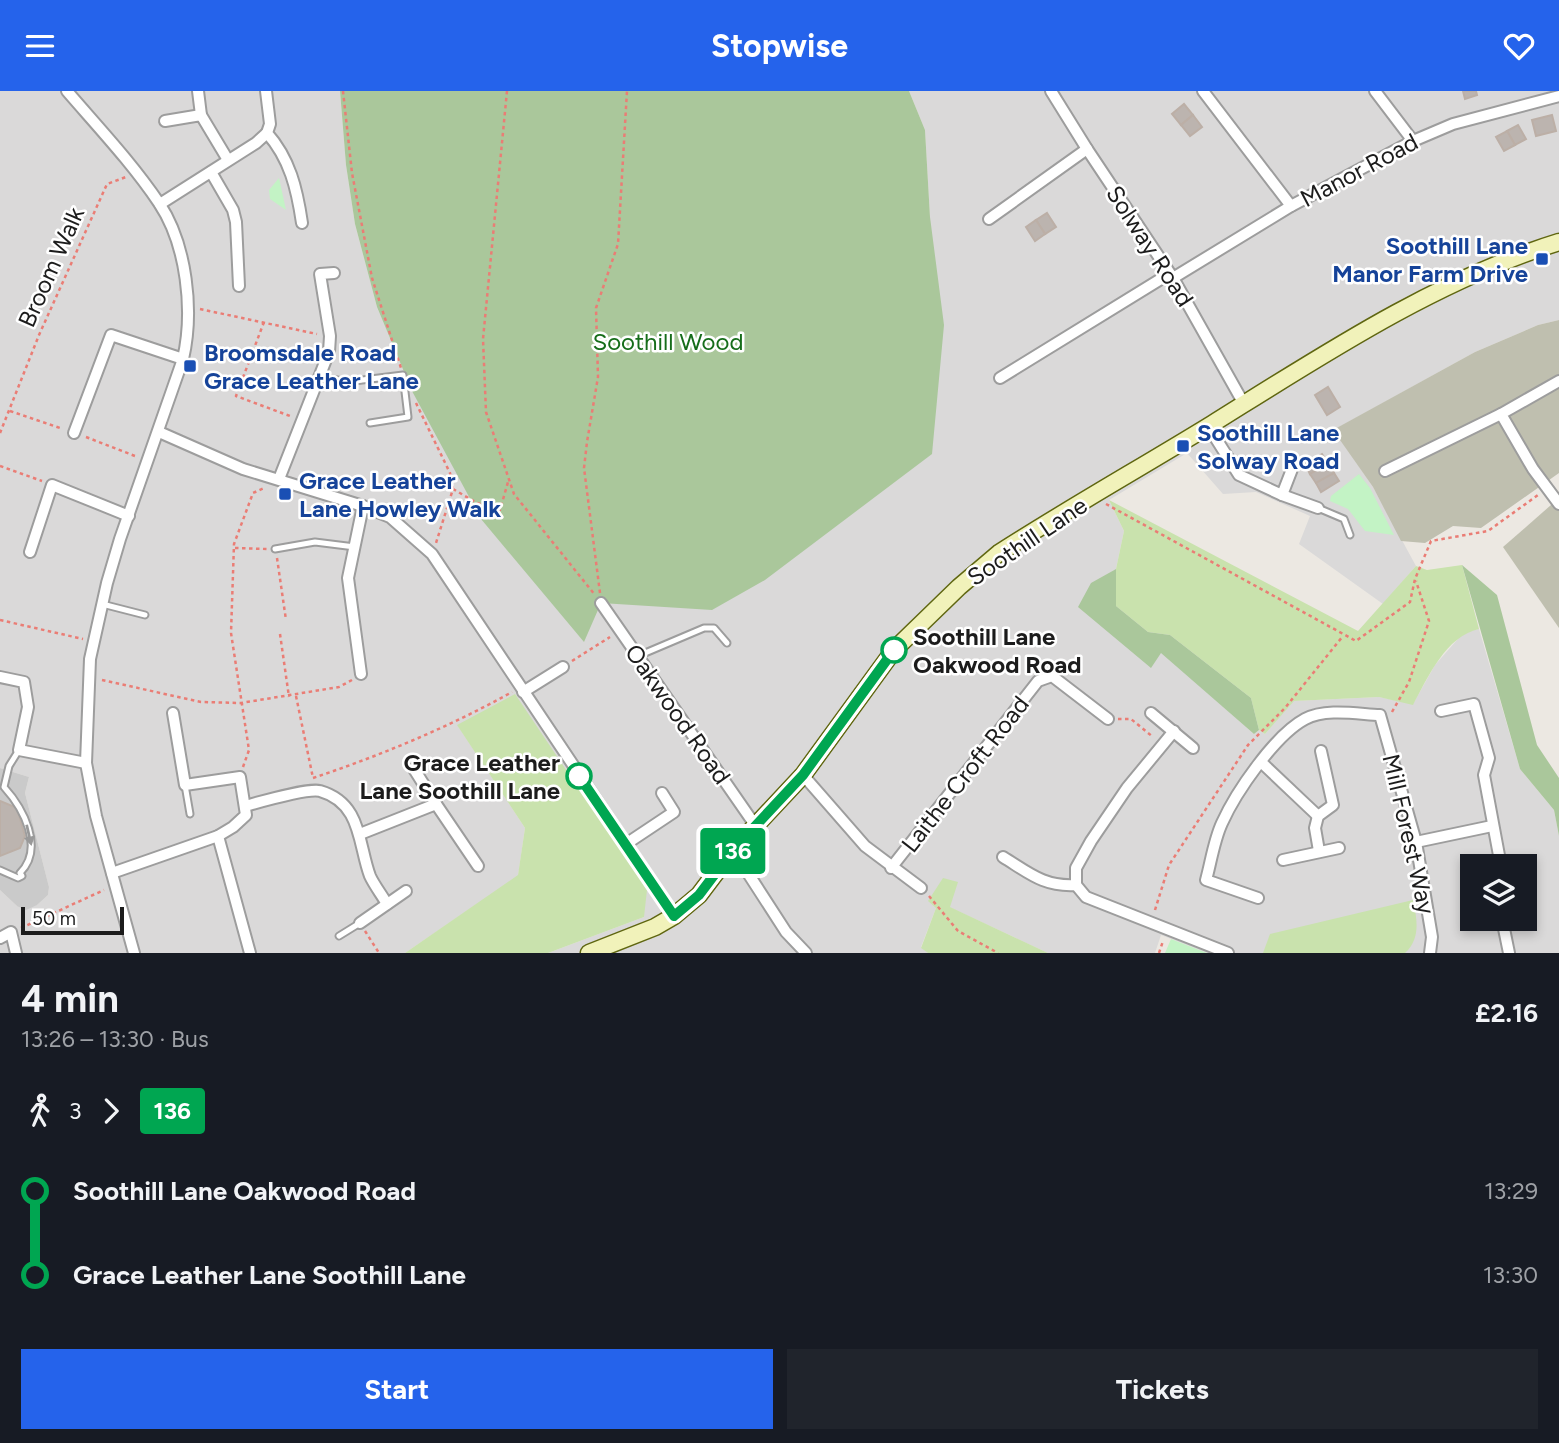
<!DOCTYPE html>
<meta charset="utf-8">
<style>
body{margin:0;font-family:Figtree,sans-serif;background:#20242c;color:#f1f3f6;height:100vh;display:flex;flex-direction:column;font-size:26px;white-space:nowrap}
*{box-sizing:border-box;margin:0}
p{font-size:23px;color:#9ea1a6}
.icon{flex:none;width:38px;height:38px;fill:none;stroke:currentColor;stroke-width:2;stroke-linecap:round;stroke-linejoin:round}
.map{position:relative;height:862px;overflow:hidden}
.sheet{display:flex;flex-direction:column;background:#171b24;flex:1}
.sheet>*{flex:none}
.badge{padding:0 14px;border-radius:5px;font-size:24px;line-height:46px}
.controls{position:absolute;left:1460px;top:763px;display:grid;gap:14px}
.controls a{display:grid;place-items:center;width:77px;height:77px;border-radius:0px;background:#171b24;box-shadow:0 4px 10px #0003;font-size:35px}
.scale{position:absolute;left:21px;bottom:18px;width:103px;box-sizing:border-box;padding-left:7px;border:4px solid #1c1c1c;border-top:0;font-size:19px;line-height:24px;white-space:nowrap;color:#1c1c1c;-webkit-text-stroke:5px #fff;paint-order:stroke}
.map>.badge{position:absolute;translate:-50% -50%;box-shadow:0 0 0 4px #fff}
.legs{display:flex;align-items:center;gap:10px;height:77px;padding:0 21px;font-size:23px}
.legs p{margin-inline-start:auto}
.headline{display:flex;align-items:center;justify-content:space-between;height:119px;padding:0 21px}
h1{font-size:38px;font-weight:700;line-height:52px}
.button{display:flex;gap:14px;margin-top:auto;padding:14px 21px}
.button a{flex:1;height:80px;border-radius:0px;background:#2563eb;color:#fff;font-size:28px;font-weight:700;line-height:80px;text-align:center}
.button a+a{background:#20242c;color:#f1f3f6}
ul{padding:0 21px;list-style:none}
li{display:flex;align-items:center;gap:24px;height:84px;font-size:26px}
li i{display:grid;place-items:center;width:10px;height:100%;margin:0 9px;background:currentColor}
li i::after{content:'';width:18px;height:18px;margin:-9px;border:5px solid;border-radius:50%;background:#171b24}
li p{margin-inline-start:auto}
li:first-child i{background:linear-gradient(#0000 50%,currentColor 0)}
li:last-child i{background:linear-gradient(currentColor 50%,#0000 0)}
header{display:flex;justify-content:space-between;align-items:center;height:91px;padding:0 21px;background:#2563eb;color:#fff;font-size:32px;font-weight:700}
.map>svg:first-child{display:block}
</style>
<header><svg class="icon" aria-label="menu" viewBox="0 0 24 24"><path d="M4 6h16M4 12h16M4 18h16"/></svg>Stopwise<svg class="icon" aria-label="heart" viewBox="0 0 24 24"><path d="M12 20l-8-8c-3-5 5-10 8-4 3-6 11-1 8 4z"/></svg></header>
<div class="map">
<svg width="1559" height="862" viewBox="0 0 1559 862">
<rect width="100%" height="100%" fill="#ece8e2"/>
<path fill="#dad9d9" fill-rule="evenodd" d="M0,0H340L346,74L355,133L377,216L412,300L601,512L930,126L925,39L909,0H1559V229L1538,234L1475,261L1334,339L1373,396L1416,475L1383,513L1299,453L1310,425L1256,401L1223,403L1187,362L1109,409L1124,440L1116,478L1091,493L1151,576L1161,561L1254,643L1259,639L1265,643L1293,610L1379,606L1413,613L1435,574L1464,541L1479,538L1520,678L1554,719L1559,745V862H1207L1161,844L1155,862H1048L949,816L936,817L921,856L928,862H548L644,826L458,635L525,737L518,785L405,862H0V799L17,815L37,814L48,804L49,796L25,702L29,686L0,677ZM1472,775H1524V828H1472Z"/>
<polygon fill="#cacaca" points="0,677 29,686 25,702 49,796 48,804 37,814 26,819 17,815 0,799"/>
<g fill="#bfbfaf">
<polygon points="1559,229 1559,382 1481,437 1453,435 1425,452 1401,450 1373,396 1333,339 1475,261 1538,234"/>
<polygon points="1559,407 1559,537 1503,456"/>
</g>
<g fill="#c9e2ad">
<path d="M1109,409L1358,540L1416,475L1427,479L1462,474L1479,538C1446,545 1428,586 1413,614L1379,606L1294,610L1265,643L1259,639L1251,607L1170,544L1148,541L1116,515V478L1124,440Z"/>
<polygon points="515,603 647,799 644,826 548,862 405,862 518,784 525,737 457,634"/>
<polygon points="943,787 958,791 950,816 1048,862 928,862 921,857 936,817 928,810"/>
<path d="M1413,809C1417,828 1421,847 1405,862H1263L1270,843Z"/>
</g>
<g fill="#aac79b">
<polygon points="340,0 909,0 925,39 930,126 944,234 932,363 765,489 712,519 601,512 584,551 481,428 412,300 377,216 355,133 346,74"/>
<polygon points="1462,474 1497,504 1537,654 1559,687 1559,745 1554,719 1520,678"/>
<polygon points="1116,478 1116,515 1148,541 1170,544 1251,607 1259,639 1254,643 1161,562 1151,577 1078,516 1091,492"/>
</g>
<g fill="#c3f3c5">
<polygon points="279,87 286,119 270,108 269,99"/>
<polygon points="1359,383 1370,397 1394,444 1365,440 1348,418 1330,410 1331,405"/>
<polygon points="1171,848 1207,862 1165,862"/>
</g>
<g fill="#bcb4af" stroke="#bcafa6" stroke-width="2">
<polygon points="1463,0 1476,0 1477,4 1465,8"/>
<polygon points="1184,13 1193,24 1181,34 1172,23"/>
<polygon points="1193,24 1202,36 1190,45 1181,34"/>
<polygon points="1552,24 1556,40 1536,45 1532,29"/>
<polygon points="1518,34 1526,48 1515,54 1507,40"/>
<polygon points="1507,40 1515,54 1504,60 1496,46"/>
<polygon points="1047,122 1056,136 1045,143 1036,129"/>
<polygon points="1036,129 1045,143 1035,150 1026,136"/>
<polygon points="1328,296 1340,316 1327,324 1315,304"/>
<polygon points="1322,363 1328,372 1310,383 1305,373"/>
<polygon points="1328,372 1334,382 1316,392 1310,383"/>
<polygon points="1334,382 1339,390 1321,401 1316,392"/>
<polygon points="0,710 17,717 25,745 20,757 0,765"/>
</g>
<g fill="none" stroke-linecap="round" stroke-linejoin="round">
<defs>
<g id="lane">
<polyline points="319,285 346,291 403,284 408,326 370,332"/>
<polyline points="1318,417 1344,428 1350,444"/>
<polyline points="275,458 315,451 355,456"/>
<polyline points="102,513 145,524"/>
<polyline points="638,565 704,537 714,537 727,552"/>
<polyline points="185,694 190,723"/>
<path d="M0,779L18,787L22,785L20,782C45,757 23,717 4,696L9,675L19,659"/>
<polyline points="339,845 360,832"/>
</g>
<g id="street">
<path d="M67,0C98,36 132,72 159,112C187,154 194,220 183,268L120,448L107,492L90,568L86,672L96,725L134,862"/>
<polyline points="198,0 201,24"/>
<path d="M266,0L270,33L267,42C290,68 297,98 302,132"/>
<polyline points="1051,0 1087,58 1173,187 1244,313"/>
<polyline points="1203,0 1291,115"/>
<polyline points="1375,0 1413,50"/>
<polyline points="165,30 201,24 228,69"/>
<polyline points="211,81 233,119 236,131 239,195"/>
<polyline points="160,113 256,52 267,42"/>
<polyline points="989,128 1087,58"/>
<polyline points="1173,187 1291,115 1413,50 1453,33 1559,5"/>
<polyline points="1000,287 1169,183"/>
<polyline points="1559,290 1501,323 1533,378 1559,413"/>
<polyline points="1208,335 1239,384 1282,404 1318,417"/>
<polyline points="159,341 243,378 363,415 390,426 432,463 674,825"/>
<polyline points="74,342 111,244 183,268"/>
<polyline points="1385,380 1501,323"/>
<polyline points="279,388 329,261 330,245 320,183 334,182"/>
<polyline points="1282,404 1294,373"/>
<polyline points="30,461 52,394 129,425"/>
<polyline points="601,512 755,734"/>
<polyline points="361,583 348,487 363,415"/>
<polyline points="0,586 24,591 28,616 19,659 86,672"/>
<polyline points="523,601 563,576"/>
<polyline points="1441,620 1474,613 1489,667 1484,684 1501,775"/>
<polyline points="1151,622 1193,657"/>
<polyline points="1174,640 1127,697 1091,750 1076,777 1076,794 1086,806 1228,862"/>
<polyline points="1261,671 1318,725"/>
<polyline points="414,678 436,713"/>
<polyline points="803,684 865,755 921,797"/>
<path d="M245,715C260,711 307,697 320,700C362,712 358,753 370,785C374,794 382,804 387,813"/>
<polyline points="360,743 436,713 478,775"/>
<polyline points="218,745 250,862"/>
<polyline points="1416,751 1492,735"/>
<polyline points="626,753 674,721 662,702"/>
<polyline points="733,759 786,841 806,862"/>
<polyline points="1319,760 1315,737 1318,725 1333,714 1321,660"/>
<path d="M1003,766C1029,782 1044,796 1076,794"/>
<polyline points="1283,769 1339,757"/>
<polyline points="891,777 1038,590 1052,585 1108,628"/>
<polyline points="112,782 218,745 233,736 246,724 240,686 185,694 173,622"/>
<path d="M1258,807L1206,789C1211,771 1214,749 1222,732C1236,701 1275,644 1305,628C1326,617 1357,623 1380,624L1416,751L1432,846L1430,862"/>
<polyline points="1502,828 1509,862"/>
<polyline points="360,832 406,800"/>
<polyline points="0,847 11,841 16,862"/>
</g>
<path id="secondary" d="M589,862L655,836L674,825L699,804L733,759L803,684L894,559L959,496L999,462C1069,417 1142,376 1212,333C1321,265 1436,189 1559,151"/>
</defs>
<use href="#lane" stroke="#9d9d9d" stroke-width="9"/>
<use href="#street" stroke="#9d9d9d" stroke-width="14"/>
<use href="#secondary" stroke="#5f6610" stroke-width="19"/>
<g stroke="#ea7d75" stroke-width="2.5" stroke-dasharray="3.5 3.5" stroke-linecap="butt">
<polyline points="343,0 352,82 372,187 401,277"/>
<polyline points="507,0 483,248 486,321 514,403 595,504"/>
<polyline points="200,218 317,243"/>
<polyline points="264,231 236,305 290,325"/>
<polyline points="416,312 450,382 453,398 436,452"/>
<polyline points="10,320 63,338"/>
<polyline points="0,342 39,244 107,93 126,86"/>
<polyline points="86,346 135,365"/>
<polyline points="0,375 42,390"/>
<polyline points="453,398 477,412 500,419 508,391"/>
<polyline points="1106,413 1356,550 1410,511 1415,488 1431,450 1488,440 1538,404"/>
<polyline points="235,457 267,458"/>
<polyline points="277,467 286,529"/>
<polyline points="600,502 584,377 587,351 598,286 596,217 618,153 627,0"/>
<polyline points="0,529 83,548"/>
<polyline points="280,543 289,606"/>
<polyline points="572,570 610,546"/>
<polyline points="102,589 201,611 241,612 339,596 352,589"/>
<polyline points="296,605 313,687"/>
<polyline points="1392,621 1409,591 1429,530 1416,490"/>
<polyline points="1118,628 1131,628 1153,646"/>
<polyline points="243,676 249,659 231,542 234,453 253,402 264,397"/>
<path d="M313,687C382,664 449,636 512,601"/>
<polyline points="929,805 958,840 998,862"/>
<polyline points="1155,819 1169,774 1248,654 1285,617 1343,545"/>
<polyline points="21,837 104,799"/>
<polyline points="365,840 379,862"/>
<polyline points="1159,862 1163,850"/>
</g>
<use href="#lane" stroke="#fff" stroke-width="5"/>
<use href="#street" stroke="#fff" stroke-width="10"/>
<use href="#secondary" stroke="#f1f2ba" stroke-width="16"/>
</g>
<defs><path id="oneway-solid" d="M-6-.8H1V-3.2L6.5 0L1 3.2V.8H-6Z" transform="scale(1.75)"/></defs>
<use fill="#999" href="#oneway-solid" transform="translate(29 744) rotate(77)"/>
<g fill="none" stroke-linecap="round" stroke-linejoin="round">
<defs>
<polyline id="line-1" points="579,685 674,825 699,804 733,759 803,684 894,559"/>
</defs>
<use href="#line-1" stroke="#fff" stroke-width="16"/>
<use href="#line-1" stroke="#00a651" stroke-width="10"/>
</g>
<g fill="#1a4fb4" stroke="#fff" stroke-width="2.5">
<rect x="1535" y="161" width="14" height="14" rx="3.5"/>
<rect x="183" y="268" width="14" height="14" rx="3.5"/>
<rect x="1176" y="348" width="14" height="14" rx="3.5"/>
<rect x="278" y="396" width="14" height="14" rx="3.5"/>
</g>
<g fill="#fff" stroke="#00a651" stroke-width="3.5">
<circle cx="894" cy="559" r="12"/>
<circle cx="579" cy="685" r="12"/>
</g>
<g text-anchor="middle" dominant-baseline="central" stroke-width="5" stroke-linejoin="round" paint-order="stroke">
<g font-size="24" fill="#1c1c1c" stroke="#fff">
<text transform="translate(1359 79) rotate(-28)">Manor Road</text>
<text transform="translate(1150 155) rotate(57)">Solway Road</text>
<text transform="translate(51 176) rotate(-66)">Broom Walk</text>
<text transform="translate(1027 450) rotate(-34)">Soothill Lane</text>
<text transform="translate(678 623) rotate(55)">Oakwood Road</text>
<text transform="translate(965 683) rotate(-52)">Laithe Croft Road</text>
<text transform="translate(1409 743) rotate(77)">Mill Forest Way</text>
</g>
<g font-size="24" font-weight="bold" fill="#164399" stroke="#fff" text-anchor="start">
<text x="1528" y="154" text-anchor="end">Soothill Lane<tspan x="1528" dy="28">Manor Farm Drive</tspan></text>
<text x="204" y="261">Broomsdale Road<tspan x="204" dy="28">Grace Leather Lane</tspan></text>
<text x="1197" y="341">Soothill Lane<tspan x="1197" dy="28">Solway Road</tspan></text>
<text x="299" y="389">Grace Leather<tspan x="299" dy="28">Lane Howley Walk</tspan></text>
</g>
<g font-size="24" fill="#166d1a" stroke="#fff">
<text x="668" y="250">Soothill Wood</text>
</g>
<g font-size="24" font-weight="bold" fill="#1c1c1c" stroke="#fff" text-anchor="start">
<text x="913" y="545">Soothill Lane<tspan x="913" dy="28">Oakwood Road</tspan></text>
<text x="560" y="671" text-anchor="end">Grace Leather<tspan x="560" dy="28">Lane Soothill Lane</tspan></text>
</g>
</g>
</svg>
<div class="controls">
<a><svg class="icon" aria-label="layers" viewBox="0 0 24 24"><path d="M12 4l9 5-9 5-9-5zM3 14l9 5 9-5"/></svg></a>
</div>
<div class="scale">50 m</div>
<b class="badge" style="left:733px;top:760px;background:#00a651;color:#fff">136</b>
</div>
<section class="sheet">
<div class="headline"><div><h1>4 min</h1><p>13:26 – 13:30 · Bus</p></div><b>£2.16</b></div>
<div class="legs"><svg class="icon" aria-label="walk" viewBox="0 0 24 24"><circle cx="13" cy="4" r="2"/><path d="M13 8l-2 6 4 7M11 14l-3 7M7 12l3-4h3l4 4"/></svg>3<svg class="icon" aria-label="forward" viewBox="0 0 24 24"><path d="M9 5l7 7-7 7"/></svg><b class="badge" style="background:#00a651;color:#fff">136</b></div>
<ul>
<li><i style="color:#00a651"></i><b>Soothill Lane Oakwood Road</b><p>13:29</p></li>
<li><i style="color:#00a651"></i><b>Grace Leather Lane Soothill Lane</b><p>13:30</p></li>
</ul>
<div class="button"><a>Start</a><a>Tickets</a></div>
</section>
